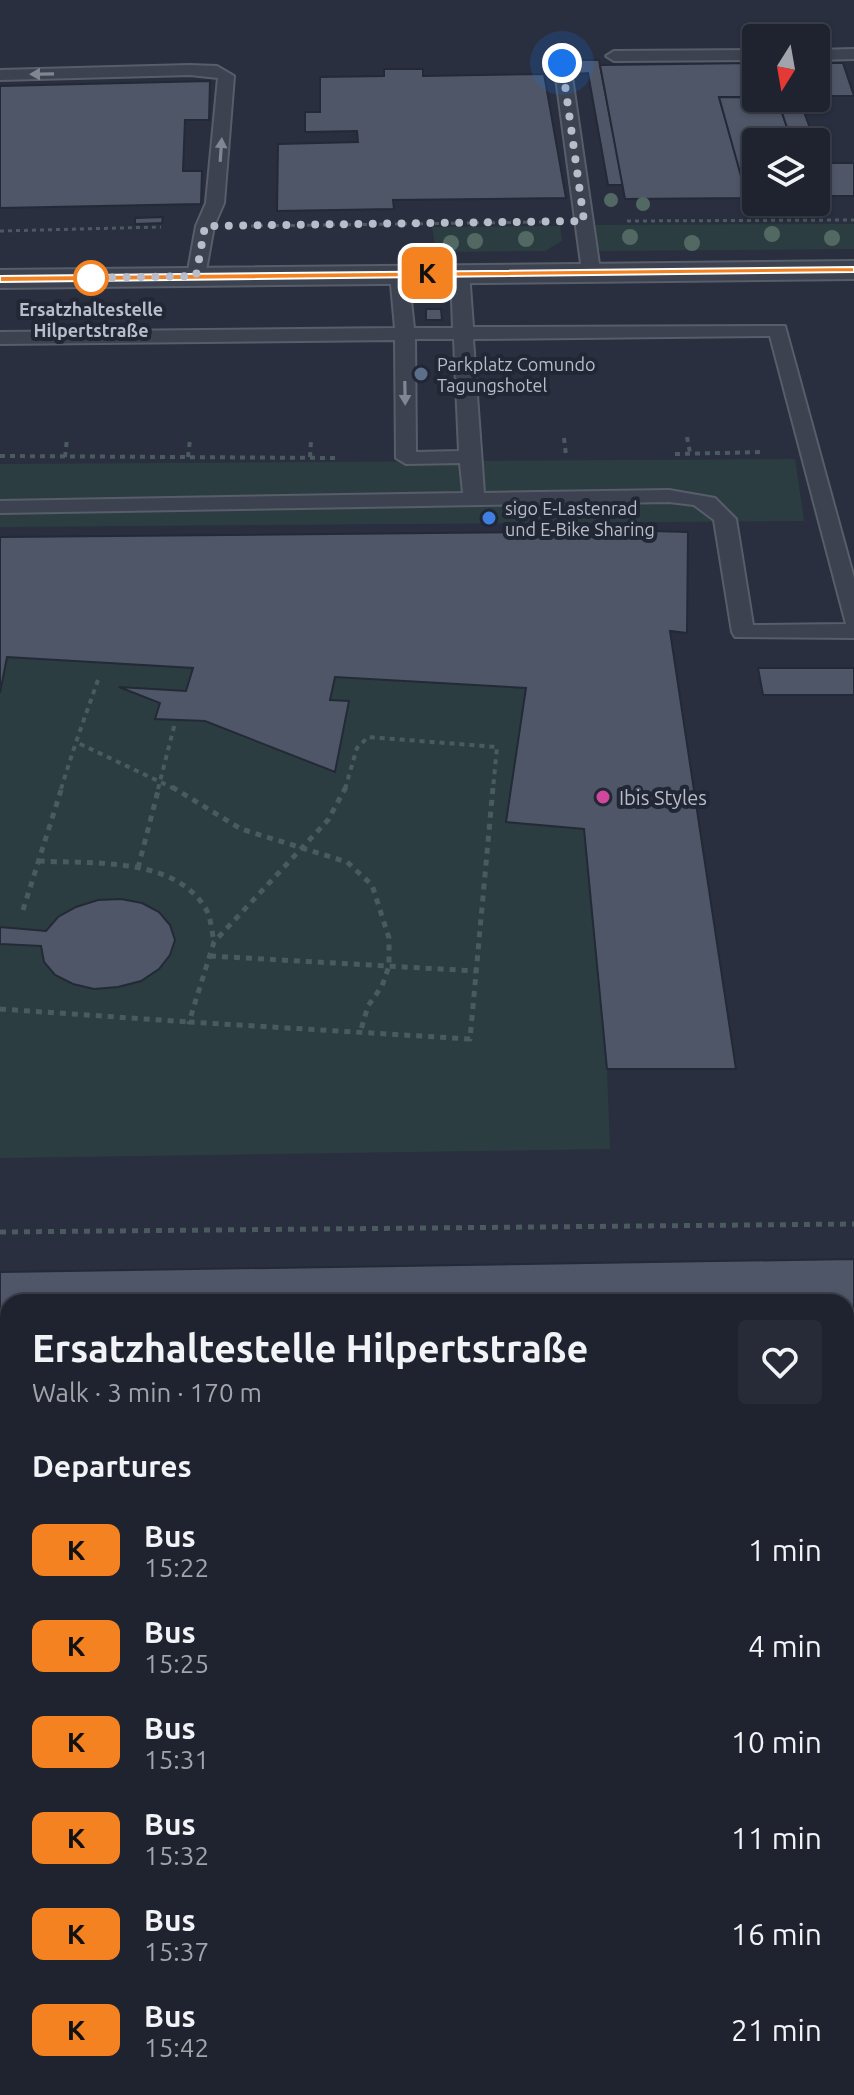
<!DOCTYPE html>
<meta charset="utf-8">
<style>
body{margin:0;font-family:Ubuntu,sans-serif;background:#272b37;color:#f1f3f6;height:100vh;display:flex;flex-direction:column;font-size:30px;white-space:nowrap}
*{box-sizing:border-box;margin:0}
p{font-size:26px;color:#a1a4aa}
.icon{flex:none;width:44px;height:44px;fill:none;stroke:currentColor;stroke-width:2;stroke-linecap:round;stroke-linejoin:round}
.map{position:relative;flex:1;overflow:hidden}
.side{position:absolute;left:0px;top:1294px;width:854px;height:802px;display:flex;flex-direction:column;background:#1f232f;border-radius:24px 24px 0 0;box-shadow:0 2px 6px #0004,0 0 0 2px #3c404b}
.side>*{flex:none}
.badge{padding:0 16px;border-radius:12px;font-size:28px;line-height:52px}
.needle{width:52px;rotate:191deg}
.buttons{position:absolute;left:742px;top:24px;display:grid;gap:16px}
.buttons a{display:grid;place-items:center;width:88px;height:88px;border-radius:8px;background:#1f232f;box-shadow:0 2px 6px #0004,0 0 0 2px #3c404b;font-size:40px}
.you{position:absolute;width:40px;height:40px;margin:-20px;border:6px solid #fff;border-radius:50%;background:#1a73e8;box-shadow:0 0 0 12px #1a73e833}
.map>.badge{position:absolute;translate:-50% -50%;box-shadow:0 0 0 4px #fff}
h2{padding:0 32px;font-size:30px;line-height:72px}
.round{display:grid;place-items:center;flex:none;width:84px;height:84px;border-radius:8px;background:#272b37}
.head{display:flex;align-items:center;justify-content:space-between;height:136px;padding:0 32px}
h1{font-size:38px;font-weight:700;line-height:60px}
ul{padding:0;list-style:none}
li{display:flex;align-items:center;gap:24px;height:96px;padding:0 32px}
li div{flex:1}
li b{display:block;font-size:30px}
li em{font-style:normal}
li .badge{min-width:88px;font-weight:700;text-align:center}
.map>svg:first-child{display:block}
</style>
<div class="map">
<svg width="854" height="2095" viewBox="0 0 854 2095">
<rect width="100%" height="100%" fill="#292f3f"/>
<g fill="#2c3d41">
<polygon points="854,224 854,249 597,251 593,225"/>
<polygon points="560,226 562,241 545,251 436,252 432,227"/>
<polygon points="795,459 804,521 0,527 0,464"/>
<path d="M7,657L193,668L186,691L123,688L160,703L155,719L330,700L335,677L526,688L506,821L584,829L607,1069L610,1149L0,1158V944L41,946C54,1018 188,988 172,932C170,925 165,916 159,912C148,906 128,906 116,904C87,898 66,909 46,931L0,927V693Z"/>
<rect x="846" y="1816" width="8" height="209"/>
</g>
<g fill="#4f5667" stroke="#232936" stroke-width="2">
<polygon points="573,60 599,60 623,185 608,185 588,73 576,74"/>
<polygon points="756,63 756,97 719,97 748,198 625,199 600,65"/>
<polygon points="816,63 843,63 854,96 816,96"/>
<polygon points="384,69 423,69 423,76 544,74 566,198 393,200 394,209 277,211 278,144 358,142 357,131 305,132 305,112 320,112 320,77 384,76"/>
<polygon points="210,81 209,120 185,120 183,171 202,171 201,204 0,208 0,86"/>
<polygon points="719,97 777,98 792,142 756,142 756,194 746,194"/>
<polygon points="777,98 799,98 815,142 792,142"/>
<rect x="816" y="163" width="38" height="33"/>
<polygon points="163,217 162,223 135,224 135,218"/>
<polygon points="426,309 441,309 442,320 426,320"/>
<polygon points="652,531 688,532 687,633 670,631 736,1069 607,1069 584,829 506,822 526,688 335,677 330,700 349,701 335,772 205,721 155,719 160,703 119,687 186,691 193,668 7,657 0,693 0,537"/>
<polygon points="758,668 854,668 854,695 763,695"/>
<polygon points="121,899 142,903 159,912 170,925 175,940 170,955 159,969 141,981 118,987 94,989 73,984 55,975 44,962 41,946 0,944 0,927 46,931 58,917 76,907 98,900"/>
<polygon points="854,1259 854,1404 846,1405 846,1302 8,1302 8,1417 0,1417 0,1272"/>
<polygon points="0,1576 8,1576 8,2088 84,2088 83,2095 0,2095"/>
<polygon points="846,1652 854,1652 854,1800 846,1801"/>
</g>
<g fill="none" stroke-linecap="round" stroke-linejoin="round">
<defs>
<g id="lane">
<polygon points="854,49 854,59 816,60 816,50"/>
<polygon points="756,50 756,60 614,61 606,56 614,51"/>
<polygon points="562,58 570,63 600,271 591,276 582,271 554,63"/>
<polygon points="190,65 217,66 234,76 224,203 214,226 205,276 196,282 187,276 196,226 206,203 218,78 190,75 0,80 0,70"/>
<path d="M399,267L408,273L414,328H453L451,272L460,267L469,272L473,327L785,326L854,578V638L735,637L732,632L714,520L694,505L669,502L0,513V501L463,493L460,463L406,464L396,458L395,340L0,344V332L395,328L390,273ZM770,336L846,624L753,625L736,519L715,498L669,490L484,493L473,339ZM415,339H454L459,451L416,452Z"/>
<rect x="846" y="1419" width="8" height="28"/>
<polygon points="0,1493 8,1494 8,1522 0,1521"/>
</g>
<polygon id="street" points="854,261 854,279 0,288 0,270"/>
</defs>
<use href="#lane" stroke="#575d69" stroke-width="4"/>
<use href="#street" stroke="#575d69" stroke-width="4"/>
<g stroke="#4b5a5f" stroke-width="3" stroke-dasharray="4 4" stroke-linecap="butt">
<polyline points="627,221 854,220"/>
<polyline points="251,226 541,222"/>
<polyline points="0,231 161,227"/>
</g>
<g stroke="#4b5a5f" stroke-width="4" stroke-dasharray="5 5" stroke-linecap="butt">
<polyline points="687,437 690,453"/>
<polyline points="564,438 566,455"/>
<polyline points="675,454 765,452"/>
<polyline points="0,456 337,458"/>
<polyline points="65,457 67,439"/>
<polyline points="188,457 190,440"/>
<polyline points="310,457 311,441"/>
<polyline points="98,680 76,742 175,789"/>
<polyline points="61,789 76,742"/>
<polyline points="158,789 175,723"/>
<polyline points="345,789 357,748 368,737 497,747 493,789"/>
</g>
<g stroke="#4b5a5f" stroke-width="5" stroke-dasharray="6 6" stroke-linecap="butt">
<polyline points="172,787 241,829 347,862 372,885 389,938 389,966 382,986 368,1006 360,1033"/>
<polyline points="346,787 328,820 214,942 189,1022 470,1039 493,787"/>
<path d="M39,861C92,864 177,856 207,911C211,920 212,932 214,942"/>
<polyline points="138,868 159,787"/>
<polyline points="23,910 62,787"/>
<polyline points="210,956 476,971"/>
<polyline points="0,1009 189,1022"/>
<polyline points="0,1232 854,1224"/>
</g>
<use href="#lane" fill="#3c424f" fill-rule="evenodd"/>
<use href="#street" fill="#3c424f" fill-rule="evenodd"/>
</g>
<g fill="#526963">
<circle cx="611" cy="200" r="7"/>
<circle cx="643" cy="204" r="7"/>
<circle cx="772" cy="234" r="8"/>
<circle cx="630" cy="237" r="8"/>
<circle cx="832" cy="238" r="8"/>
<circle cx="526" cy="239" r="8"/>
<circle cx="475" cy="241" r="8"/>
<circle cx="451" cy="243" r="8"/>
<circle cx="692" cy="243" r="8"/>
</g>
<defs><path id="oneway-solid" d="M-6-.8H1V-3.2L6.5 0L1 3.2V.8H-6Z" transform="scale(2)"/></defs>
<g fill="#818692">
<use href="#oneway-solid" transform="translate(42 74) rotate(179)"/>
<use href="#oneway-solid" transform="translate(221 150) rotate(-86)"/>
<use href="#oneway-solid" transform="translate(405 393) rotate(89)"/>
</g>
<polygon fill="#f58220" stroke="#fff" stroke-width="2" points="854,267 854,272 0,282 0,276"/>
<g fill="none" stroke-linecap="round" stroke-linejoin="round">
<polyline stroke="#b9bdc9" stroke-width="8" stroke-dasharray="0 14.4" points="91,278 80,278 196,276 205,226 584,221 562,63"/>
</g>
<circle fill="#fff" stroke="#f58220" stroke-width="4" cx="91" cy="278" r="16"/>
<circle fill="#5c6f8a" stroke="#212734" stroke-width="3" cx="421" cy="374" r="8"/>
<circle fill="#3f7fe0" stroke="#212734" stroke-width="3" cx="489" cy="518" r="8"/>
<circle fill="#d1479c" stroke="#212734" stroke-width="3" cx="603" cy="797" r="8"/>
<g text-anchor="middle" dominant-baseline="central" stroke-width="8" stroke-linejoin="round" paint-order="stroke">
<g font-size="18" font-weight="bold" fill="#b9bdc9" stroke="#212734">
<text x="91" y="309">Ersatzhaltestelle<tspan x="91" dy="21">Hilpertstraße</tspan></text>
</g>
<g font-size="18" fill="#b9bdc9" stroke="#212734" text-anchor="start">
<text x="437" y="364">Parkplatz Comundo<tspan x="437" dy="21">Tagungshotel</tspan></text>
<text x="505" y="508">sigo E-Lastenrad<tspan x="505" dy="21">und E-Bike Sharing</tspan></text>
</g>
<g font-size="20" fill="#b9bdc9" stroke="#212734" text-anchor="start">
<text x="619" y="797">Ibis Styles</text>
</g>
</g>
</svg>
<div class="buttons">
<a><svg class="needle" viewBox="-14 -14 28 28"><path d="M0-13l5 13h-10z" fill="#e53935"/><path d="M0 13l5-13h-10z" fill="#a1a4aa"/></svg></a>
<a><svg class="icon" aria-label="layers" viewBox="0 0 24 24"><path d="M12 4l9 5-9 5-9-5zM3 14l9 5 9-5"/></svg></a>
</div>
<div class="you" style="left:562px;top:63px"></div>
<b class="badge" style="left:427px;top:273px;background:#f58220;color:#111">K</b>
<section class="side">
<div class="head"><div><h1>Ersatzhaltestelle Hilpertstraße</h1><p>Walk · 3 min · 170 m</p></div><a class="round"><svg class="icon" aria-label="heart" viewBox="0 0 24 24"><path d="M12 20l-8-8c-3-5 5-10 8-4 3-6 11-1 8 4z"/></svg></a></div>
<h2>Departures</h2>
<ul>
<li><span class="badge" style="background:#f58220;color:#111">K</span><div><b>Bus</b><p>15:22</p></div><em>1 min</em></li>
<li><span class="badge" style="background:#f58220;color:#111">K</span><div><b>Bus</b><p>15:25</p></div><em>4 min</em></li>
<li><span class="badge" style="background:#f58220;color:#111">K</span><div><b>Bus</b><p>15:31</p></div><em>10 min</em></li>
<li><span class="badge" style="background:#f58220;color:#111">K</span><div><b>Bus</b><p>15:32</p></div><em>11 min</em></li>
<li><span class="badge" style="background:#f58220;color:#111">K</span><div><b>Bus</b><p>15:37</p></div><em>16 min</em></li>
<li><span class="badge" style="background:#f58220;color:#111">K</span><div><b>Bus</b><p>15:42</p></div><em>21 min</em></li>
</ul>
</section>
</div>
